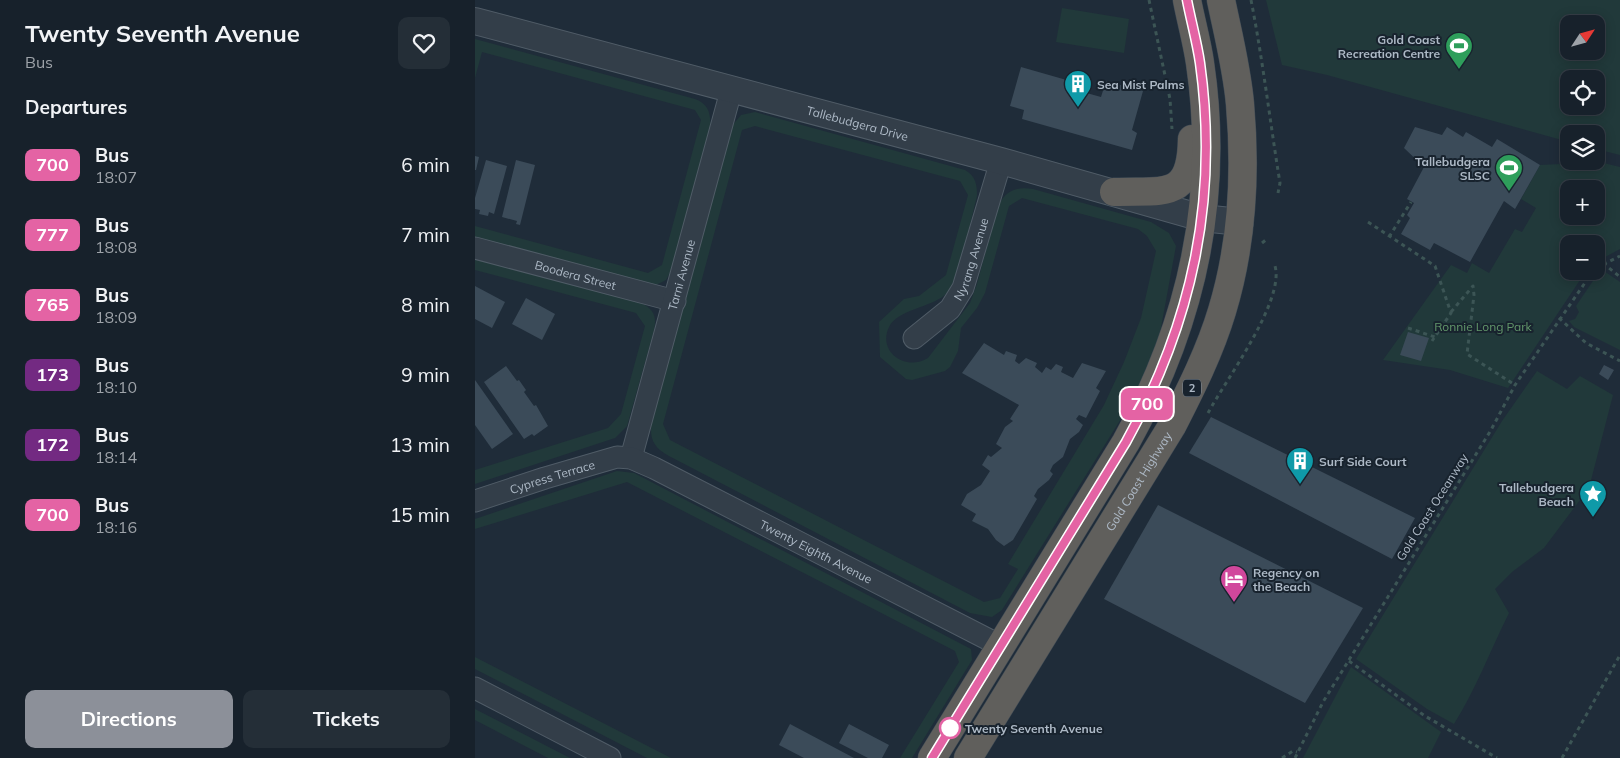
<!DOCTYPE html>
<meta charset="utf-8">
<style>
body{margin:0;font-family:Mulish,sans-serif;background:#242e37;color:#f1f3f6;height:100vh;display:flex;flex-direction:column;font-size:19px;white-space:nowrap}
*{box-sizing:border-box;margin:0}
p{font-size:16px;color:#9ea3a9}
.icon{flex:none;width:28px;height:28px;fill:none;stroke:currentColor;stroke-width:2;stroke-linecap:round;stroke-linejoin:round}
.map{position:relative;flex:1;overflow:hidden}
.drawer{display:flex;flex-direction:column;background:#17212b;width:475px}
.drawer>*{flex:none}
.badge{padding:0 10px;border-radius:8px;font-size:18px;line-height:32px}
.needle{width:32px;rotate:54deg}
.buttons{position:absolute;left:1085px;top:15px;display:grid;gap:10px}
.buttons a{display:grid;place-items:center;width:45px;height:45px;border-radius:10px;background:#17212b;box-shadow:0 2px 12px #0003,0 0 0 1px #363e47;font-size:25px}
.map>.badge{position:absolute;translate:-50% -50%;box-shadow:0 0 0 2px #fff}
h2{padding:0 25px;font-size:19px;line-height:45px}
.round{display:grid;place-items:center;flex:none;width:52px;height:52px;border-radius:10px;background:#242e37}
.head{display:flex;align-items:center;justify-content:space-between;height:85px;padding:0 25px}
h1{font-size:24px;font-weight:700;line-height:38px}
.primary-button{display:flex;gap:10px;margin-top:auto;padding:10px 25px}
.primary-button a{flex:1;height:58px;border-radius:10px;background:#8c9099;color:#fff;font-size:20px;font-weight:700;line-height:58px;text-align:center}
.primary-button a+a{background:#242e37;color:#f1f3f6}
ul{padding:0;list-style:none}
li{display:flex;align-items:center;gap:15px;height:70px;padding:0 25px}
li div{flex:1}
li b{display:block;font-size:19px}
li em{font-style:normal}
li .badge{min-width:55px;font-weight:700;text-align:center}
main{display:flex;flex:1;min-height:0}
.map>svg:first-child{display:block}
</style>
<main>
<section class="drawer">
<div class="head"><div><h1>Twenty Seventh Avenue</h1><p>Bus</p></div><a class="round"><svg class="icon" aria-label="heart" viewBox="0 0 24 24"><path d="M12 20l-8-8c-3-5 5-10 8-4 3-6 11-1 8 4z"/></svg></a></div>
<h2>Departures</h2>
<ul>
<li><span class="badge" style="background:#e463a4;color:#fff">700</span><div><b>Bus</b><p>18:07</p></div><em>6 min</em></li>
<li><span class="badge" style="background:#e463a4;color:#fff">777</span><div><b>Bus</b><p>18:08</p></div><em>7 min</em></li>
<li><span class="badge" style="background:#e463a4;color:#fff">765</span><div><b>Bus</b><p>18:09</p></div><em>8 min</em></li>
<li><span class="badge" style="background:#732a82;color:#fff">173</span><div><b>Bus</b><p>18:10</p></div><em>9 min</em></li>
<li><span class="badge" style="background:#732a82;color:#fff">172</span><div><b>Bus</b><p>18:14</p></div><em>13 min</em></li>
<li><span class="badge" style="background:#e463a4;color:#fff">700</span><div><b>Bus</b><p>18:16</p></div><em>15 min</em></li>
</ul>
<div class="primary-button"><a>Directions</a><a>Tickets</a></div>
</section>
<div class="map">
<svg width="1145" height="758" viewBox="0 0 1145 758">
<rect width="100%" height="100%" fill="#1f2c39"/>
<g fill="#21393a" fill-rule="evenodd">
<path d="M791,0H1145V155L1121,149V134H1094V142L852,75L807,65ZM1094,24H1121V51H1094ZM1094,79H1121V106H1094Z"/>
<polygon points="587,8 654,19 649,53 581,42"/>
<path d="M0,39L220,99C234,104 236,114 235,128L197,269L191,280L179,286L0,238V226L173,273L187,265L226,120L220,110L7,52L0,78Z"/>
<path d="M280,112L490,170C501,176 502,185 502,196C496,218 485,281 470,295C456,307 422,310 414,327C402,352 431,372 453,358L495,303L502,284L522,209C529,191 541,186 558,189L676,222L694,233L701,246L685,333L674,365L649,414L527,610L517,617L495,613L194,456C177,447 174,437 177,419L256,127L266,115ZM280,126L485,181L493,195L471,275L444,296L429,299L404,322L405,357L431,379L437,380L470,371L475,367L483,351L486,328L502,308L510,293L534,206L547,198L663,229L672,236L681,251L666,318L649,362L629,405L533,564L543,569L525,598L509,602L195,440L188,424L267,130Z"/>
<path d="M1094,160L1121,161L1145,167V249L1121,262V244H1094V271H1111L1033,388L975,370L908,360L976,265L992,273L997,263L1014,273L1040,229L1047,232L1061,208L1046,199L1065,165L1087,164ZM1094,189H1121V216H1094Z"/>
<path d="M0,259L166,303C181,310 182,319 178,334L152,426L140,438L0,484V470L133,428L146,414L170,326L161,313L0,270Z"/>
<polygon points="1126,269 1145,282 1145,350 1099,327 1094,321 1100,319 1104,312 1101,306"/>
<path d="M1062,371L1092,389L1105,376L1138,395L1114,488L1069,548L1037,572L1020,589L1034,613C1015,651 1001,689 979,724L952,709L881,659L1027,421Z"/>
<polygon points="142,471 159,473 496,649 497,660 437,758 425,758 484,662 480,651 152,482 0,529 0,519"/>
<polygon points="0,657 196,758 172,758 0,669"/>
<polygon points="876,667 966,732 953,758 828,758"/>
<polygon points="0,709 95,758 73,758 0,720"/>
</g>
<g fill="#3b4b59">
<polygon points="546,67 609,85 608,92 626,97 631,81 668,91 657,130 662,133 657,150 547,119 549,110 535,106"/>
<polygon points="940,127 967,135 972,127 988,137 991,132 1017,147 1022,139 1065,165 1040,209 1029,201 995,262 959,243 955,250 926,234 935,218 932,215 939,203 932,199 949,167 929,148"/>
<polygon points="0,156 4,157 1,170 0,170"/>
<polygon points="11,160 32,166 19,214 14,212 13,216 4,214 5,210 0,209 0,198"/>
<polygon points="41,160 60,165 45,225 41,224 42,221 27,217"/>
<polygon points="0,286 30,302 17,328 0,319"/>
<polygon points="51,298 80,314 67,340 37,324"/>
<polygon points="933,332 954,338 946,361 925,355"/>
<polygon points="509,343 529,355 531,351 542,355 540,361 544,364 551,358 562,363 560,367 567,373 571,367 576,370 581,364 588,367 586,372 598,378 607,363 631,371 621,388 625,391 611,418 604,415 601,419 608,425 604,432 595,439 588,457 578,465 575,471 578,474 574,480 563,489 559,496 562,499 538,540 529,546 521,540 513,529 497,521 501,514 486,505 492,494 506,485 515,471 507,465 513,455 516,457 527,448 521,444 530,427 538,421 535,419 544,405 487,373"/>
<polygon points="1129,365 1139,370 1133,380 1124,374"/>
<polygon points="31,366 42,381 44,380 51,390 49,392 59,406 61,405 73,426 59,436 57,434 49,439 9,382"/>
<polygon points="0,380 38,434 17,449 0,425"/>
<polygon points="736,417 940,518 917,559 714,453"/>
<polygon points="683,505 888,608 830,703 629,599"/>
<polygon points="315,724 379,758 329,758 304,745"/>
<polygon points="374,724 414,745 407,758 393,758 364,743"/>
</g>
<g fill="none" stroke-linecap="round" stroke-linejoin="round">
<defs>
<g id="minor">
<path id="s1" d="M0,248L200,301"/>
<path id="s2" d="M439,338L475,309L488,288L526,161"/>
<path id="s3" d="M156,458L256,91"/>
<path id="s4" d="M0,501L70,478L142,457L156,458L179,468L526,646"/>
<polyline points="0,688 135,758"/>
</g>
<g id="tertiary">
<path id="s5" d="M0,21L526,161L727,218L765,222"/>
</g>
<g id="trunk">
<path d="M639,192C689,190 716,201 717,139"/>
<path d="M457,758L651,442C717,323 745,198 725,63C722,42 716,21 712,0"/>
<path id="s6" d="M493,758L697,426C716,389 735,351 747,311C767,245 771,173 765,104C762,69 753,34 746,0"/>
</g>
</defs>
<use href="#minor" stroke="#505c67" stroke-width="23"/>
<use href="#tertiary" stroke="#505c67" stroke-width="28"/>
<use href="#trunk" stroke="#3d4954" stroke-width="29"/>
<g stroke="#3c5555" stroke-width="3" stroke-dasharray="4 4" stroke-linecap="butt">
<polyline points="674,0 695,99 697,129"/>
<path d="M776,0C788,61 795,122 805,183L803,193"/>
<polyline points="893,222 960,266 976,313 957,341"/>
<polyline points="914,237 936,202"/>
<polyline points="787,243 792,239"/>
<polyline points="1128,263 1145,277"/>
<polyline points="1121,268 1145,256"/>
<polyline points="976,312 998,286 999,295 992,354 1040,385"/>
<polyline points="1084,318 1111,343 1145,361"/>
<polyline points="933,328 960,337"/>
<path d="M733,413C750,381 810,301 800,266"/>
<polyline points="874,661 950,716 1022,758"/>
<polyline points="807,758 818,751 822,752"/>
<polyline points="820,758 848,702 1016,430 1040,385 1118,271"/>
<polyline points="1087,758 1145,655"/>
</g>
<use href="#minor" stroke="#333e49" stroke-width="21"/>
<use href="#tertiary" stroke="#333e49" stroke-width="26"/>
<use href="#trunk" stroke="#605f5c" stroke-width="28"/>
</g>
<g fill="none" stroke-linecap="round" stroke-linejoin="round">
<defs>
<path id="line" d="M457,758L651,442C717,323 744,199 725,63C722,42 716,21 712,0"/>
</defs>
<use href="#line" stroke="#fff" stroke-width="11"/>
<use href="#line" stroke="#e463a4" stroke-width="8"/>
</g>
<defs>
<symbol id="stadium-pin" viewBox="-11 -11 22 30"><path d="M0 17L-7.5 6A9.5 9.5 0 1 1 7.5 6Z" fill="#2e9e5b" stroke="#18232e"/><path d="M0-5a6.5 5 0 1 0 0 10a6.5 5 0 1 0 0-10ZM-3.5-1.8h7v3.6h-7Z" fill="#fff"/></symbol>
<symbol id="building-pin" viewBox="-11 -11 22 30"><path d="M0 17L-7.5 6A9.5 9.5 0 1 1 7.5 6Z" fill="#0f9aa8" stroke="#18232e"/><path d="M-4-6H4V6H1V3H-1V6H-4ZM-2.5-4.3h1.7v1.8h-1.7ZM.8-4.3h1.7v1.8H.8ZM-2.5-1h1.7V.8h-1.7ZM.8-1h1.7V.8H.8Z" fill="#fff"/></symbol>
<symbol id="sight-pin" viewBox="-11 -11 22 30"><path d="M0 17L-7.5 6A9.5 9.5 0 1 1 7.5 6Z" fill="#0f9aa8" stroke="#18232e"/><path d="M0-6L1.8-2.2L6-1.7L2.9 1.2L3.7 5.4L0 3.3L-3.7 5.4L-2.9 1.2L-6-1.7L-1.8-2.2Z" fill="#fff"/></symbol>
<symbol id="hotel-pin" viewBox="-11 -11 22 30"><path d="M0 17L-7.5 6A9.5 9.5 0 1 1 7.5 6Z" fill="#d1479c" stroke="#18232e"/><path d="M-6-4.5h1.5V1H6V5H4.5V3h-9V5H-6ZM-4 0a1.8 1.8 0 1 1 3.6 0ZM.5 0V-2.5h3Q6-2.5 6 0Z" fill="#fff"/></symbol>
</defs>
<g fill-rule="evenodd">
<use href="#stadium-pin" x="968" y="30" width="32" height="43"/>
<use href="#building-pin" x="587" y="68" width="32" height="43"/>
<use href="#stadium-pin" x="1018" y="152" width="32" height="43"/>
<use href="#building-pin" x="809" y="445" width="32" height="43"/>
<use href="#sight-pin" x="1102" y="478" width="32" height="43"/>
<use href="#hotel-pin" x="743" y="563" width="32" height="43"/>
</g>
<circle fill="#fff" stroke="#e463a4" stroke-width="2.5" cx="475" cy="728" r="10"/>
<g text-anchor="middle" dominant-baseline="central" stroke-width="4" stroke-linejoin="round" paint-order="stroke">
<rect fill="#18232e" stroke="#808c98" stroke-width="1" x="708" y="379.5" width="18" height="17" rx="4"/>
<g font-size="11" font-weight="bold" fill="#adb9c6">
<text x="717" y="388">2</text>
</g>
<g font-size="12" font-weight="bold" fill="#adb9c6" stroke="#18232e" text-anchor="end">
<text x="965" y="39">Gold Coast<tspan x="965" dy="14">Recreation Centre</tspan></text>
<text x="622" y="84" text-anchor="start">Sea Mist Palms</text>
<text x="1015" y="161">Tallebudgera<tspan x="1015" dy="14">SLSC</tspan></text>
<text x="844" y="461" text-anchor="start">Surf Side Court</text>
<text x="1099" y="487">Tallebudgera<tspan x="1099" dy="14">Beach</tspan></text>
<text x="778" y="572" text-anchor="start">Regency on<tspan x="778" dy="14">the Beach</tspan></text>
</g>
<g font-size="12" fill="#adb9c6" stroke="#18232e">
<text stroke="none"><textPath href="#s5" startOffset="396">Tallebudgera Drive</textPath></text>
<text stroke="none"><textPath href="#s2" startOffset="101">Nyrang Avenue</textPath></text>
<text stroke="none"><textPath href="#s1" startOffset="104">Boodera Street</textPath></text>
<text stroke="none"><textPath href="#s3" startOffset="190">Tarni Avenue</textPath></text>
<text stroke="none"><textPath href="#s4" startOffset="81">Cypress Terrace</textPath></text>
<text stroke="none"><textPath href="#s6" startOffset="325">Gold Coast Highway</textPath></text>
<text transform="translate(957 507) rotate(-58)">Gold Coast Oceanway</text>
<text stroke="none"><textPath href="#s4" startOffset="370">Twenty Eighth Avenue</textPath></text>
</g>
<g font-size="12" fill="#63986b" stroke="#18232e">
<text x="1008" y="326">Ronnie Long Park</text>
</g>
<g font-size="12" font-weight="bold" fill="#adb9c6" stroke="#18232e" text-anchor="start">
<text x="490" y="728">Twenty Seventh Avenue</text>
</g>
</g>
</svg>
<div class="buttons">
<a><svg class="needle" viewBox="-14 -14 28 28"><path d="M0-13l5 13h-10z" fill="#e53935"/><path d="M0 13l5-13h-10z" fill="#9ea3a9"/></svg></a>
<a><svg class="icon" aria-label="locate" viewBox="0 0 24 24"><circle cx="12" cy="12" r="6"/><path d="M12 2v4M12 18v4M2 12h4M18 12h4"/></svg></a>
<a><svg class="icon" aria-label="layers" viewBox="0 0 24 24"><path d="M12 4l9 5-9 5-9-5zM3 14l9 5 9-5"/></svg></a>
<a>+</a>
<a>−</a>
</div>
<b class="badge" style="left:672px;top:404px;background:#e463a4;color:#fff">700</b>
</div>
</main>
